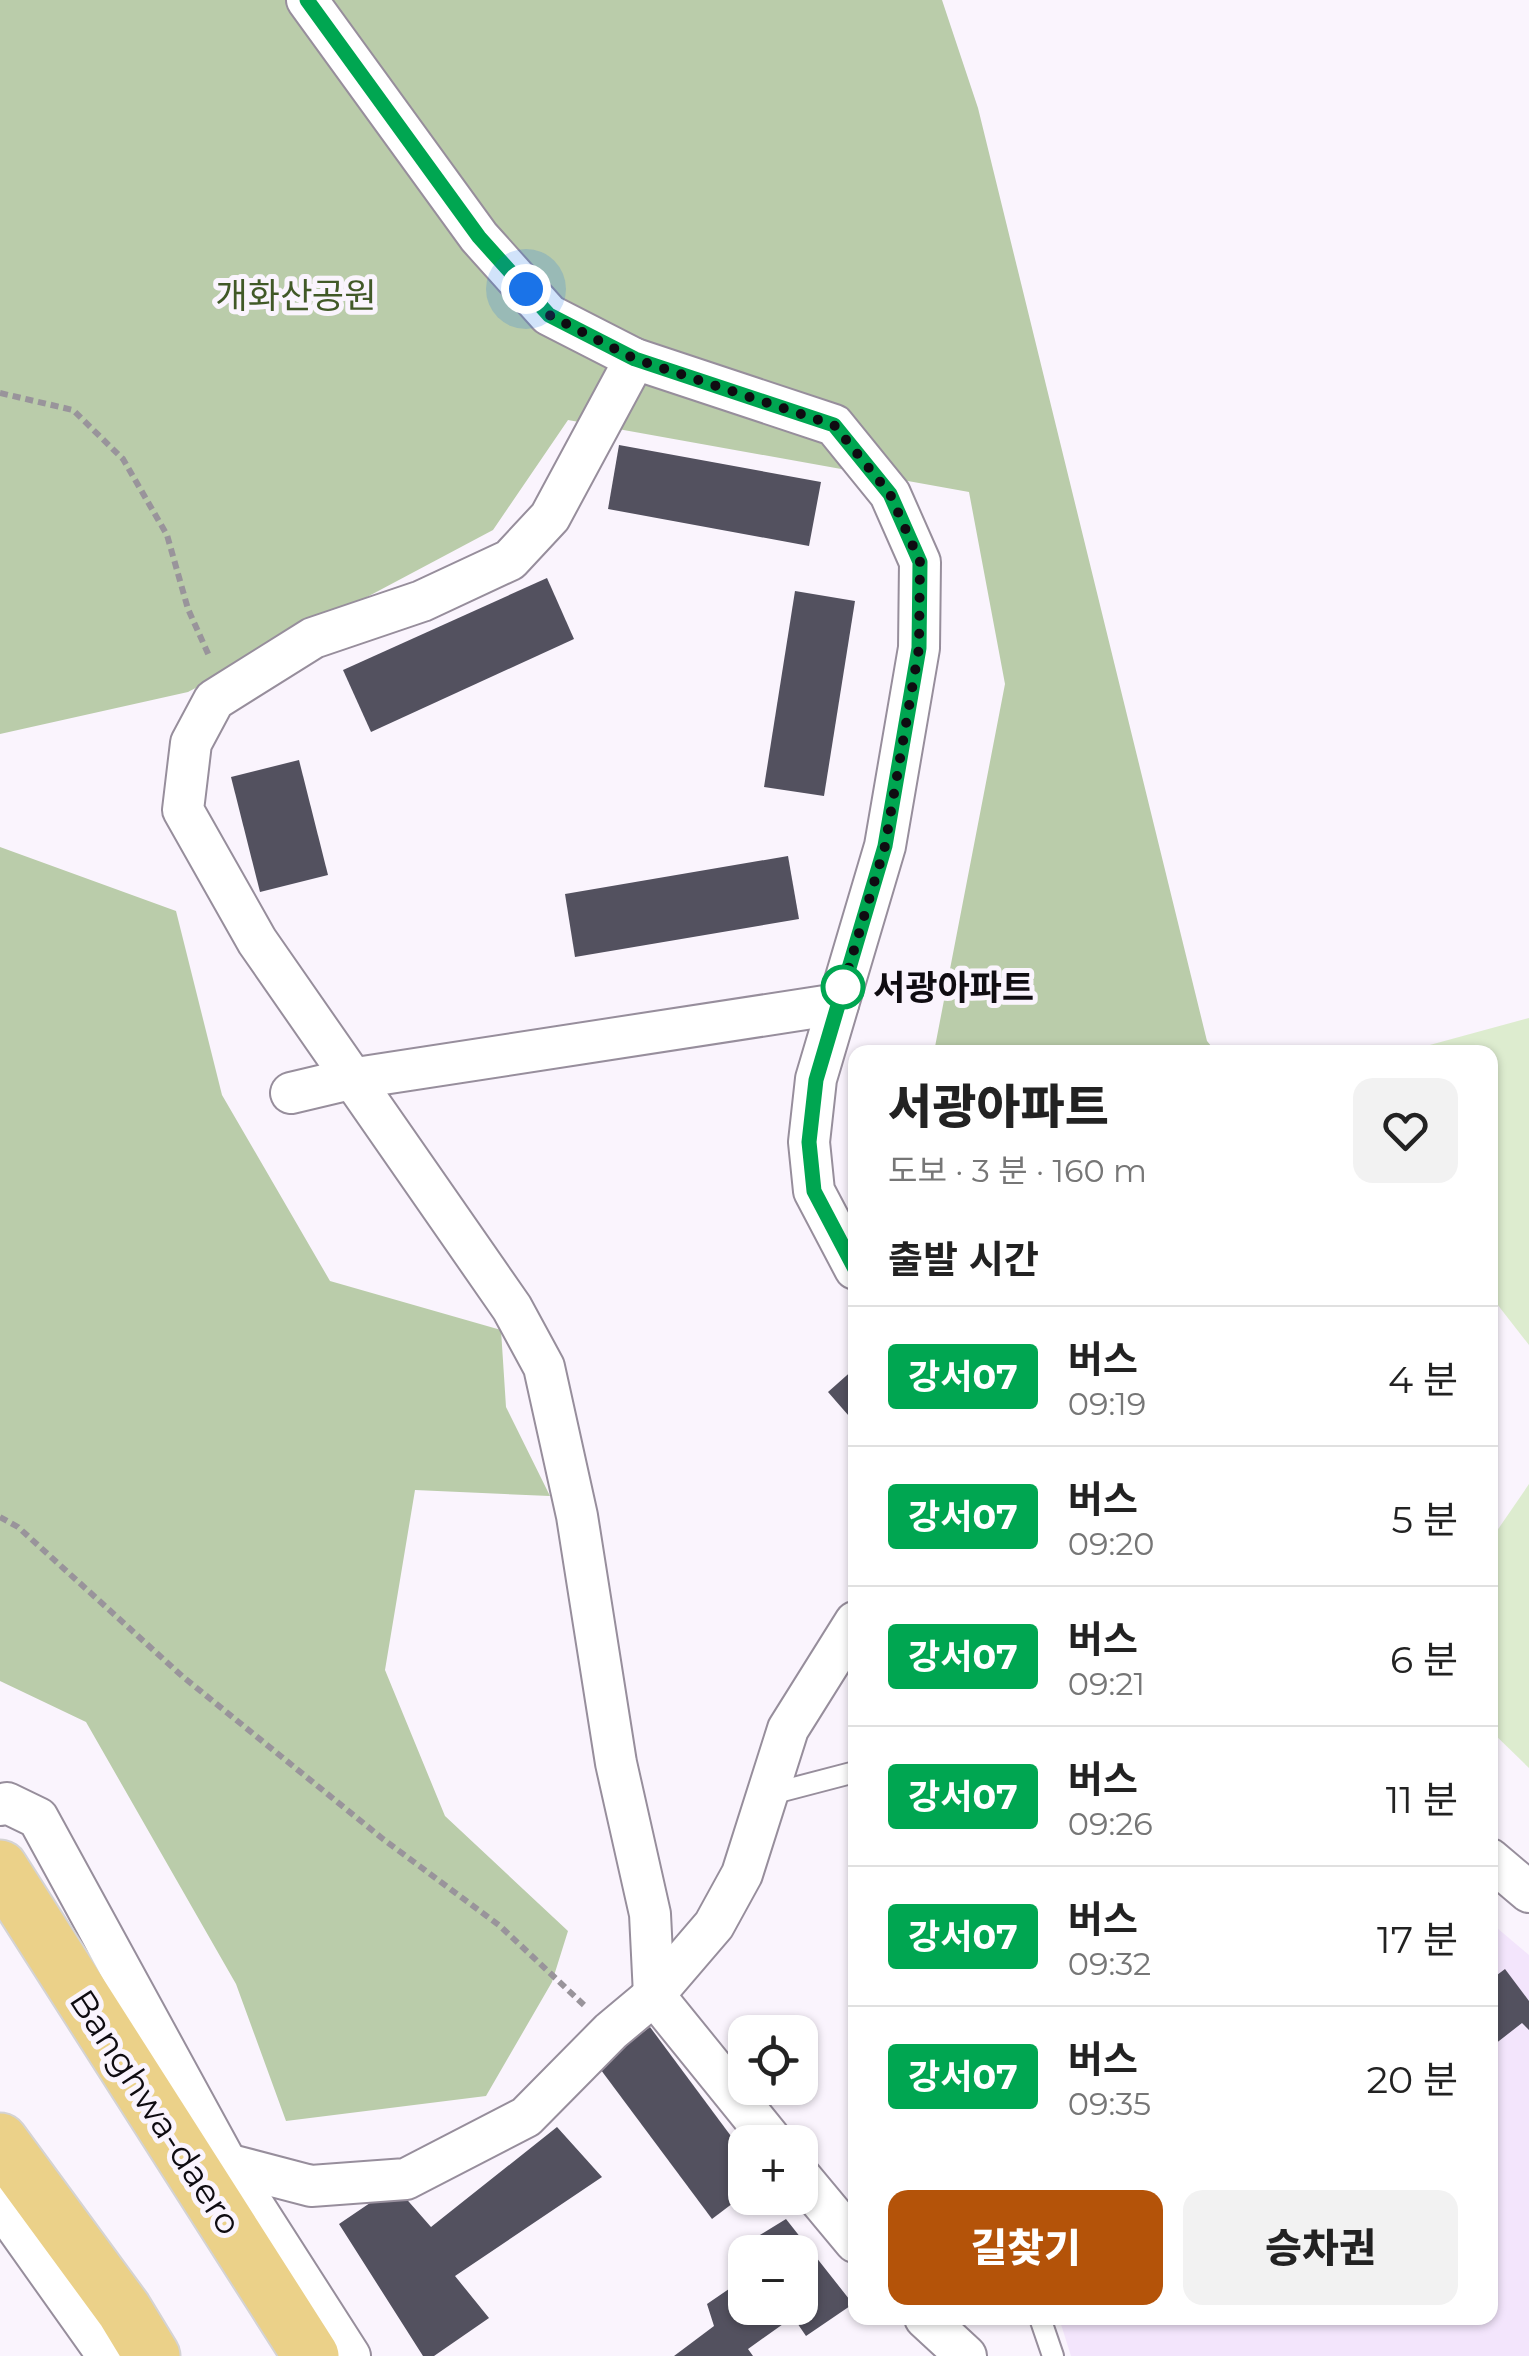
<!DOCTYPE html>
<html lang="ko">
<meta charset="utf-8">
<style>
body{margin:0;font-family:Montserrat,"Noto Sans KR",sans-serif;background:#f2f2f2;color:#222;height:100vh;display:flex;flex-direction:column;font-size:38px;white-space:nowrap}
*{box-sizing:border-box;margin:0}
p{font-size:32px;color:#767676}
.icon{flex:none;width:55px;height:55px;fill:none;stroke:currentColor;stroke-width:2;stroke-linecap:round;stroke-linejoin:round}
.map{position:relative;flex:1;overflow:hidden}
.sheet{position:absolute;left:848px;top:1045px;width:650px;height:1280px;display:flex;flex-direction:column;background:#fff;border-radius:20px;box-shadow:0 2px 8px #0004}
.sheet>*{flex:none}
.badge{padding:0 20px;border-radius:8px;font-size:35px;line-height:65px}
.controls{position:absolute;left:728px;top:2015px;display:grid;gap:20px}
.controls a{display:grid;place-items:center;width:90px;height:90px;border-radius:20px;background:#fff;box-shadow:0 2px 8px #0004;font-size:50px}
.you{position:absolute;width:50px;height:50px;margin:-25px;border:8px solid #fff;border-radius:50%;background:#1a73e8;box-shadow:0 0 0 15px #1a73e833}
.map>.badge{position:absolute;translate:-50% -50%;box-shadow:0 0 0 5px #fff}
h2{padding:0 40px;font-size:38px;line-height:90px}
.round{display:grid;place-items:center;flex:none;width:105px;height:105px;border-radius:20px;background:#f2f2f2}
.overview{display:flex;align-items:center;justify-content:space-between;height:170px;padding:0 40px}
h1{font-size:48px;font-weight:800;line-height:75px}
.button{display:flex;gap:20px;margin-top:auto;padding:20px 40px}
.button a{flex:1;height:115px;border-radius:20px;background:#b45309;color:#fff;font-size:40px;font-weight:800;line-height:115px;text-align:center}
.button a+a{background:#f2f2f2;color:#222}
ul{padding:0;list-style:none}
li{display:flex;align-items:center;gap:30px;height:140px;padding:0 40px;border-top:2px solid #e0e0e0}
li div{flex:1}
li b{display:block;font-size:38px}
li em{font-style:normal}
li .badge{min-width:110px;font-weight:700;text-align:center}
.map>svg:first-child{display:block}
</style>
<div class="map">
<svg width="1529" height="2356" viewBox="0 0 1529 2356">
<rect width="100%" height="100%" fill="#faf4fd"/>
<polygon fill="#f3e5fc" points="1490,1922 1529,1955 1529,2356 1071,2356 1059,2318 1490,2318"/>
<g fill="#ddeccf">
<polygon points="1529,1018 1529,1345 1490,1295 1490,1052 1404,1052"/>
<polygon points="1529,1484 1529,1768 1490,1730 1490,1541"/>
</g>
<g fill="#baccaa">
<polygon points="0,0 942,0 978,108 1207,1041 1216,1052 934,1052 1005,684 969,492 568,420 493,530 188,692 0,734"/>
<polygon points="0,847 176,911 222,1095 330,1281 501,1330 506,1407 550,1496 415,1490 385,1670 445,1816 568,1931 552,1982 486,2096 286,2121 236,1984 86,1722 0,1681"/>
</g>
<g fill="#53515f">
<polygon points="619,445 821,482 809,546 608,509"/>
<polygon points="547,578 574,639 371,732 343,670"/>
<polygon points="795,591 855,601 824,796 764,787"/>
<polygon points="299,760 328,875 260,892 231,777"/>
<polygon points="788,856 799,919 575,957 565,894"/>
<polygon points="855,1368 855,1423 828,1392"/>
<polygon points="1490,1966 1497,1975 1505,1969 1529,2001 1529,2030 1522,2023 1490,2048"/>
<polygon points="650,2027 745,2155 745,2194 712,2219 598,2066"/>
<polygon points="557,2127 602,2177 455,2276 489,2318 434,2356 423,2356 339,2224 395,2186 431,2227"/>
<polygon points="786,2219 853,2304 806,2336 793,2317 748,2349 753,2356 674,2356 714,2326 707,2304 745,2278 745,2308 800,2308 800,2252 750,2252 745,2244"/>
</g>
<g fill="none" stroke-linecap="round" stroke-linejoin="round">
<defs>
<g id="service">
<polyline points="767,1795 855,1772"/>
<polyline points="1040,2318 1053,2356"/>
</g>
<g id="minor">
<polyline points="307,0 479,237 549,315 635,359 834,425 890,494 920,562 919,648 885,846 816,1079 809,1142 814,1191 855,1269"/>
<polyline points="635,359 550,517 510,560 422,601 313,638 214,700 191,743 183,810 257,941 512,1308 544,1367 577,1516 616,1763 650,1914 654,1995 773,2142"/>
<polyline points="291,1093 350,1079 838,1004"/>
<polyline points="0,1805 7,1803 38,1818 227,2164 350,2356"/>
<polyline points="1490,1859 1529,1892"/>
<polyline points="227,2164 311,2186 406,2179 526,2117 611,2031 654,1995 714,1925 742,1874 788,1729 855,1622"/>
<polyline points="800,2176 855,2242"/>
<polyline points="0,2204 108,2356"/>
<polyline points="925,2318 966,2356"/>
</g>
<g id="primary">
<polyline points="0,1868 311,2356"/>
<polyline points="0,2141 124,2310 152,2356"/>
</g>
</defs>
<use href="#service" stroke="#978e9c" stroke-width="24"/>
<use href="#minor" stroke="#978e9c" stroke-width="44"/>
<use href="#primary" stroke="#d4d3d4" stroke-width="59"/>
<g stroke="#99949b" stroke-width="6" stroke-dasharray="8 5" stroke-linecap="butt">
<polyline points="0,393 73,410 123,459 167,535 188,609 210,658"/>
<polyline points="0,1517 18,1527 182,1676 383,1839 500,1926 585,2006"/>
</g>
<use href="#service" stroke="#fff" stroke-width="20"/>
<use href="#minor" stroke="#fff" stroke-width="40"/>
<use href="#primary" stroke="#ebd189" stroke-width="55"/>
</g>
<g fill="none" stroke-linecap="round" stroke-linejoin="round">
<defs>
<polyline id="line" points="307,0 479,237 549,315 635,359 834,425 890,494 920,562 919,648 885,846 816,1080 809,1142 814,1191 855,1269"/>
</defs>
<use href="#line" stroke="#fff" stroke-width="22"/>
<use href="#line" stroke="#00a651" stroke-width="15"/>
<polyline stroke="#0f0c11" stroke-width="10" stroke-dasharray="0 18" points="526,289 549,315 635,359 834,425 890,494 920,562 919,648 885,846 843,987"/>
</g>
<circle fill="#fff" stroke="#00a651" stroke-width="5" cx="843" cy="987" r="20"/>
<g text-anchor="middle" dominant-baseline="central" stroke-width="10" stroke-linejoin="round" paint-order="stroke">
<g font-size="35" fill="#415927" stroke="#faf4fd">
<text x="296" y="295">개화산공원</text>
</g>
<g font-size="35" font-weight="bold" fill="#0f0c11" stroke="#faf4fd" text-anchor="start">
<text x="873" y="987">서광아파트</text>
</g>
<g font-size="35" fill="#0f0c11" stroke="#faf4fd">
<text transform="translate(156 2112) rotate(57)">Banghwa-daero</text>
</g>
</g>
</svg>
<div class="controls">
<a><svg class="icon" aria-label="locate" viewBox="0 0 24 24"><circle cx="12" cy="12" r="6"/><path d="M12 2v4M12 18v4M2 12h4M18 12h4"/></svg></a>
<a>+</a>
<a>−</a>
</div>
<div class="you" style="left:526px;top:289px"></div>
<section class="sheet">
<div class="overview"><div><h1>서광아파트</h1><p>도보 · 3 분 · 160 m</p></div><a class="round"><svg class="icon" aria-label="heart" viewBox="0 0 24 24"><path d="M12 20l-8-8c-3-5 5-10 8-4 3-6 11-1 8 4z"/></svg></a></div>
<h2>출발 시간</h2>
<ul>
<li><span class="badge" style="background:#00a651;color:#fff">강서07</span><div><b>버스</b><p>09:19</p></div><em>4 분</em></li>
<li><span class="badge" style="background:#00a651;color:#fff">강서07</span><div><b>버스</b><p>09:20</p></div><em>5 분</em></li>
<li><span class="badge" style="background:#00a651;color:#fff">강서07</span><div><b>버스</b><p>09:21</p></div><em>6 분</em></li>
<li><span class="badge" style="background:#00a651;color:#fff">강서07</span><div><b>버스</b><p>09:26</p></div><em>11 분</em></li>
<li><span class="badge" style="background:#00a651;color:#fff">강서07</span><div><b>버스</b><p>09:32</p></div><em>17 분</em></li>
<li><span class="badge" style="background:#00a651;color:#fff">강서07</span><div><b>버스</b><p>09:35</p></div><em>20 분</em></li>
</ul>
<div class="button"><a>길찾기</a><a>승차권</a></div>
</section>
</div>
